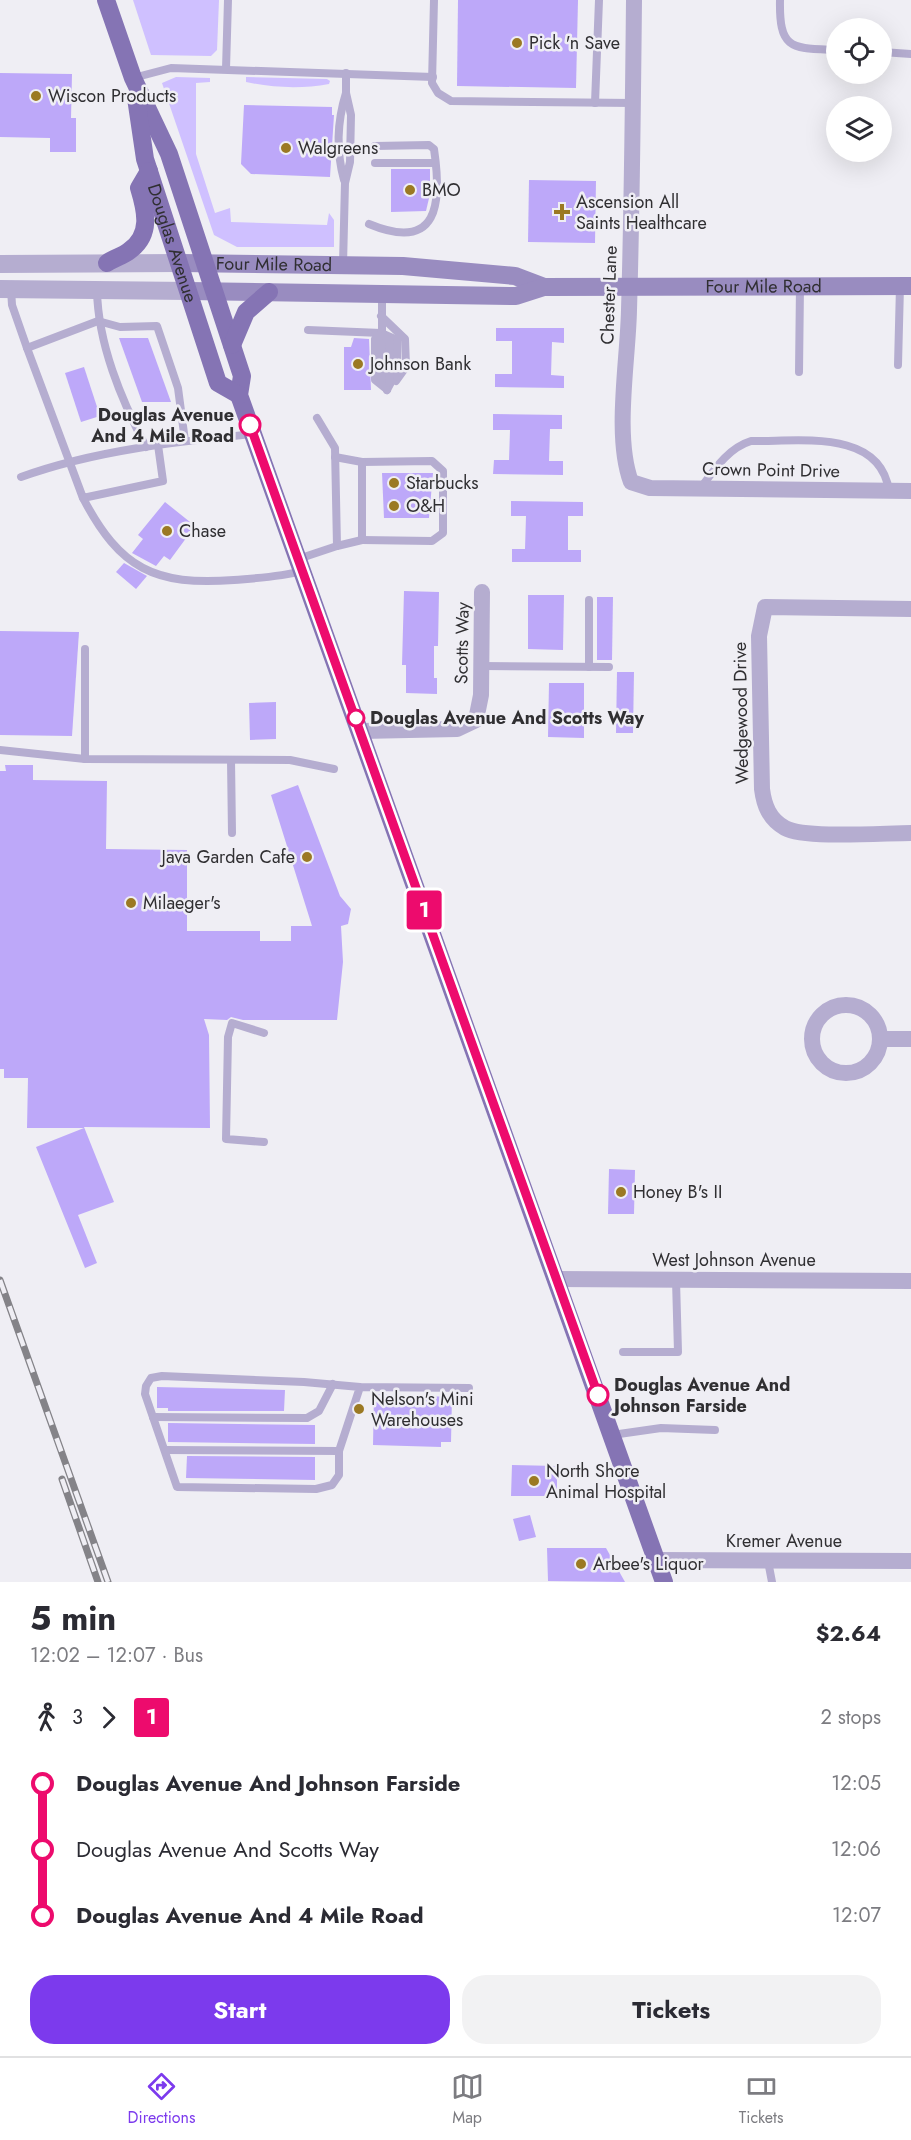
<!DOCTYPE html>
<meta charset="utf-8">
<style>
body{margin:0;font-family:Jost,sans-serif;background:#f2f2f3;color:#2b2b33;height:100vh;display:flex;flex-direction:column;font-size:22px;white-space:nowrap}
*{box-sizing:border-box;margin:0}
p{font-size:20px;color:#7c7c81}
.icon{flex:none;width:33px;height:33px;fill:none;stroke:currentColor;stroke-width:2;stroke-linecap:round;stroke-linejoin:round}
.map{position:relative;height:1582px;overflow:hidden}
.side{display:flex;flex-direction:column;background:#fff;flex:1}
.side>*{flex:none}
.badge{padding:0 12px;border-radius:4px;font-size:21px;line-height:39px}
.fabs{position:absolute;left:826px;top:18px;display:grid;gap:12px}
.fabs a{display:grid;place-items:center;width:66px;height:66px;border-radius:50%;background:#fff;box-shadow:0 6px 24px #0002;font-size:30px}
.map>.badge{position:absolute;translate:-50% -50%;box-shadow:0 0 0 3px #fff}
.legs{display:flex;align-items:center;gap:9px;height:66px;padding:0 30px;font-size:20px}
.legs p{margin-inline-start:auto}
.overview{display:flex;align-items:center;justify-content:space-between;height:102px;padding:0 30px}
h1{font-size:33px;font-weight:700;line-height:45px}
.button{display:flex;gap:12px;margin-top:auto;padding:12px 30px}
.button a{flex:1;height:69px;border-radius:24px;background:#7c3aed;color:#fff;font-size:24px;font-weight:700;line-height:69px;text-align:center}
.button a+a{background:#f2f2f3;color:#2b2b33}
ul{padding:0 30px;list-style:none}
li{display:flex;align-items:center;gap:21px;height:66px;font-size:22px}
li i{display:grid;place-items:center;width:9px;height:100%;margin:0 8px;background:currentColor}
li i::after{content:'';width:15px;height:15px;margin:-8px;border:4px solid;border-radius:50%;background:#fff}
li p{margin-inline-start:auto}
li:first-child i{background:linear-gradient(#0000 50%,currentColor 0)}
li:last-child i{background:linear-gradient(currentColor 50%,#0000 0)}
.tabs{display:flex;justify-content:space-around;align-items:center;height:84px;border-top:2px solid #e1e1e2;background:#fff;font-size:16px;color:#7c7c81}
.tabs a{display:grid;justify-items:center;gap:3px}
.tabs .current{color:#7c3aed}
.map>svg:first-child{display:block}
</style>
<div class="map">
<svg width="911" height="1582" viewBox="0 0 911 1582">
<rect width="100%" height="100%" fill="#efeef4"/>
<g fill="#cfc0ff">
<polygon points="133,0 219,0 217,50 211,56 151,55"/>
<polygon points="176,77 210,78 210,82 196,83 196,154 215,213 230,208 231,222 327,225 329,213 334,220 334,247 237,247 214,235 162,83"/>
<path d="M246,77L327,79L330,81L329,84C302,89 273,88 246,82Z"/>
</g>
<g fill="#bda8f9">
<polygon points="458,0 578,0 576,88 457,86"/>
<polygon points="0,73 72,74 71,118 76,118 76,152 50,152 50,138 0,137"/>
<polygon points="244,105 332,107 332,115 334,115 330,177 251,174 241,164"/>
<polygon points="391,169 430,169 430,194 426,211 391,212"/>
<polygon points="529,180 596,181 595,243 528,242"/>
<polygon points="496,328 564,328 564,343 552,342 551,375 564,376 564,388 495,387 495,374 512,374 512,341 496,341"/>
<polygon points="119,338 148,338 171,402 142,402"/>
<polygon points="354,338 369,339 371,390 344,390 344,347 351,347"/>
<polygon points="84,367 100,416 81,422 65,373"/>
<polygon points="493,414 562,415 562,429 550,429 549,461 563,461 563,475 493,474 494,460 509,460 510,430 493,430"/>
<polygon points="382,473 433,473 429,518 384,518"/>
<polygon points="511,501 583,502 583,516 568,516 568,550 581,550 581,562 512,562 512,549 525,549 526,516 511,516"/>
<polygon points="165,502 195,526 170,560 164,556 156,566 132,553 143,539 138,535"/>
<polygon points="124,563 147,576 136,589 116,572"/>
<polygon points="404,591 439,592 438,646 434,646 434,678 437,678 437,694 406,693 406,665 402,665"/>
<polygon points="528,595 564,595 563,650 528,649"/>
<polygon points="597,597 613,597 612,660 597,660"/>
<polygon points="0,631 79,632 72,736 0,735"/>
<polygon points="617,672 634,672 633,733 616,733"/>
<polygon points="549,683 584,683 584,738 548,737"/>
<polygon points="276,702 276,739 250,740 249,703"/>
<polygon points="5,765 33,765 33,780 107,781 106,849 187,850 187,931 260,931 260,941 291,941 291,926 312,926 271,795 298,785 340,896 351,909 348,924 341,926 343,962 337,1020 243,1020 231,1017 227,1020 204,1019 209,1035 210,1128 84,1127 114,1202 78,1215 97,1263 85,1268 36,1147 84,1128 27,1128 28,1078 4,1078 4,1069 0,1069 0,771 6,771"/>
<polygon points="609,1169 635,1170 634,1214 608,1214"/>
<polygon points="157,1387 285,1390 284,1411 168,1411 168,1408 157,1408"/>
<polygon points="374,1394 452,1397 451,1442 441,1442 441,1447 373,1445"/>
<polygon points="168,1423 315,1425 315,1444 168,1442"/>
<polygon points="187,1456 315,1457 315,1480 186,1478"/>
<polygon points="512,1465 557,1466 557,1496 511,1496"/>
<polygon points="530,1515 536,1537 519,1541 513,1519"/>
<polygon points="547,1548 606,1548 625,1582 548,1581"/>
</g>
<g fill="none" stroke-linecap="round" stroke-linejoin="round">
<g stroke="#b5add0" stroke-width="8">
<polyline points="434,0 432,83 438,93 451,101 633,103"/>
<path d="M780,0C779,51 792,48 837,50"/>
<polyline points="882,52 911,54"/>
<polyline points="226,69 228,0"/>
<polyline points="133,78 171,68 433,77"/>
<polyline points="595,103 599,0"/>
<polyline points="375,163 435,163"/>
<path d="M344,180C336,151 337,122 346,93"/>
<path d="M369,224C439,253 442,203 434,149L429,145L375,146"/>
<polyline points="343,265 345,183 350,162 351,115 346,93 346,73"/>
<polyline points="11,289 12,305 27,348 83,498 163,481 158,445"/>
<path d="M97,290C98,344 121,399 146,447"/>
<polyline points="382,295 382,379 387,390"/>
<polyline points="381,316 405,339 406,367 396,381"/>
<polyline points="308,330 381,333 397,340 397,371 387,390"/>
<polyline points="381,333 375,339 375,380 385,388"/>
<polyline points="384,335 390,342 389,383"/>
<polyline points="27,348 98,321 120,327 157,326 178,388 185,441"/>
<polyline points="898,365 900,286"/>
<polyline points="799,372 800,286"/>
<polyline points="335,457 362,462 432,461 443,471 443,533 432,541 362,540"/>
<path d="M21,477C96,450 175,442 253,434"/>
<path d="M700,489C714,470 728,448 751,441C798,442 880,428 889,491"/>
<path d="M83,498C120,569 155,586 234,580C258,578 280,577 302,571"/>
<polyline points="337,546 362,540 362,462"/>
<polyline points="298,559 337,546 335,448 317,418"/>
<polyline points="482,666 609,667"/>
<polyline points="589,667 589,600"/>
<polyline points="0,750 85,759 290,760 334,769"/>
<polyline points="85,759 85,649"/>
<polyline points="231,760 232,833"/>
<polyline points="264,1142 226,1139 228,1037 232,1023 264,1033"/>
<polyline points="623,1352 678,1352 676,1280"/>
<polyline points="360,1387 304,1382 162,1376 151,1378 146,1386 145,1394 177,1487 316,1489 332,1485 339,1475 339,1451 360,1387 469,1388"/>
<polyline points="153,1417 307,1418 319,1411 333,1384"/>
<polyline points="612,1435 661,1428 715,1430"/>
<polyline points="165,1450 339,1451"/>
<polyline points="768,1561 772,1582"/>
</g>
<g stroke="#b5add0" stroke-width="16">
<path d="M634,0C633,103 632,207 629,310C628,361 614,436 631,482L650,488L911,491"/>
<path d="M911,609L765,607L759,636L762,789C764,805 769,819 785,828C805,839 884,833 911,833"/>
<polyline points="361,731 457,729 476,720 481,695 482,592"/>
<circle cx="846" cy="1039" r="34"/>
<polyline points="880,1039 911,1039"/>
<polyline points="556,1279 911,1281"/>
<polyline points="657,1560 911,1561"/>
</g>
<g stroke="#b5add0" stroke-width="18">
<polyline points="0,264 181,263"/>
<polyline points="0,289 189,291"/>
</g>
<g stroke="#998cc0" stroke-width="18">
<path id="s1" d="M181,263L403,266L515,276L544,287"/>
<path id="s2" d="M189,291L516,296L544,287L911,286"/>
</g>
<g stroke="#8574b4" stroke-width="18">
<polyline points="106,0 133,78 169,154 242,376 239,395 664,1582"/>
<path id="s3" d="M136,98L145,159L218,383L239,395"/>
<path d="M107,263C114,258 123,256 129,251C152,235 146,211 139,188L149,171"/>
<polyline points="232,345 246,312 269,292"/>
</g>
<defs>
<g id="rail">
<polyline points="0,1280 108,1582"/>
<polyline points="62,1479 98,1582"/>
</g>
</defs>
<use href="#rail" stroke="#848388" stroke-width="7"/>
<use href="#rail" stroke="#efeef4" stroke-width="4.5" stroke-dasharray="14" stroke-linecap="butt"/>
</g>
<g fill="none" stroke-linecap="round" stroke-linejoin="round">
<defs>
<polyline id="line-1" points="250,425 598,1395"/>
</defs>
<use href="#line-1" stroke="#fff" stroke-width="14"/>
<use href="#line-1" stroke="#ed0b6d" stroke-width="9"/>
</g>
<g fill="#9b7923" stroke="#efeef4" stroke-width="2">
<circle cx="517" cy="43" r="6"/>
<circle cx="36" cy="96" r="6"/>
<circle cx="286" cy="148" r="6"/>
<circle cx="410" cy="190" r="6"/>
<path d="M559 203h6v6h6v6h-6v6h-6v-6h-6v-6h6z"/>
<circle cx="358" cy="364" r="6"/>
<circle cx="394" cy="483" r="6"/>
<circle cx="394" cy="506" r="6"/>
<circle cx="167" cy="531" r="6"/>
<circle cx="307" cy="857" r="6"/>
<circle cx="131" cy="903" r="6"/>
<circle cx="621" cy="1192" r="6"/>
<circle cx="359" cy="1409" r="6"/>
<circle cx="534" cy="1481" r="6"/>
<circle cx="581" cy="1564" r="6"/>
</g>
<g fill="#fff" stroke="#ed0b6d" stroke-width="3">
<circle cx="250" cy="425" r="10"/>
<circle cx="356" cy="718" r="8"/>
<circle cx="598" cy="1395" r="10"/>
</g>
<g text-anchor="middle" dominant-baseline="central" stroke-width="5" stroke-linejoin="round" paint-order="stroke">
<g font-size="18" fill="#302f32" stroke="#efeef4" text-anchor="start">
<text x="529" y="43">Pick 'n Save</text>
<text x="48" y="96">Wiscon Products</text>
<text x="298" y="148">Walgreens</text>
<text x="422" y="190">BMO</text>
<text x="576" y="202">Ascension All<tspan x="576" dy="21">Saints Healthcare</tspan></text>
<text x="370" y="364">Johnson Bank</text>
<text x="406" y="483">Starbucks</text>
<text x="406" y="506">O&amp;H</text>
<text x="179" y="531">Chase</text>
<text x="295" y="857" text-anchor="end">Java Garden Cafe</text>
<text x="143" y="903">Milaeger's</text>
<text x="633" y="1192">Honey B's II</text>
<text x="371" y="1399">Nelson's Mini<tspan x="371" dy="21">Warehouses</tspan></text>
<text x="546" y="1471">North Shore<tspan x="546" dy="21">Animal Hospital</tspan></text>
<text x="593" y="1564">Arbee's Liquor</text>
</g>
<g font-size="18" fill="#302f32" stroke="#efeef4">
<text stroke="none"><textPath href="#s3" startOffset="150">Douglas Avenue</textPath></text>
<text stroke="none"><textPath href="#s1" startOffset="93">Four Mile Road</textPath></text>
<text stroke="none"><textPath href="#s2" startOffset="576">Four Mile Road</textPath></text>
<text transform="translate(609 295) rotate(-88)">Chester Lane</text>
<text transform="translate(771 470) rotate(1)">Crown Point Drive</text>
<text transform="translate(462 643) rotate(-89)">Scotts Way</text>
<text transform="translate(741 713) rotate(-91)">Wedgewood Drive</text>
<text x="734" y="1260">West Johnson Avenue</text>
<text x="784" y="1541">Kremer Avenue</text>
</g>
<g font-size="18" font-weight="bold" fill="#302f32" stroke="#efeef4" text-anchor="start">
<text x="234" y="415" text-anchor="end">Douglas Avenue<tspan x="234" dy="21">And 4 Mile Road</tspan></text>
<text x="370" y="718">Douglas Avenue And Scotts Way</text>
<text x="614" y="1385">Douglas Avenue And<tspan x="614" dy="21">Johnson Farside</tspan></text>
</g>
</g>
</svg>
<div class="fabs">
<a><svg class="icon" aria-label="locate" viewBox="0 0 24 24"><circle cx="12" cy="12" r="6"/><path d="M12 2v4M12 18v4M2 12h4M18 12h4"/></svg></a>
<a><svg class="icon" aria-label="layers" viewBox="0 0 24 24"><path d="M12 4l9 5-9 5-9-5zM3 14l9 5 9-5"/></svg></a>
</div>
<b class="badge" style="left:424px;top:910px;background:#ed0b6d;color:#fff">1</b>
</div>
<section class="side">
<div class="overview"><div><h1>5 min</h1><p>12:02 – 12:07 · Bus</p></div><b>$2.64</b></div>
<div class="legs"><svg class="icon" aria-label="walk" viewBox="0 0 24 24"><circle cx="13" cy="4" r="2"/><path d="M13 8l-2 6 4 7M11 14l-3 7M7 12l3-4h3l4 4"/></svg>3<svg class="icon" aria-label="forward" viewBox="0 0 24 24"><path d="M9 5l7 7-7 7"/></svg><b class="badge" style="background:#ed0b6d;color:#fff">1</b><p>2 stops</p></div>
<ul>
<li><i style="color:#ed0b6d"></i><b>Douglas Avenue And Johnson Farside</b><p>12:05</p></li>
<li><i style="color:#ed0b6d"></i><span>Douglas Avenue And Scotts Way</span><p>12:06</p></li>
<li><i style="color:#ed0b6d"></i><b>Douglas Avenue And 4 Mile Road</b><p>12:07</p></li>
</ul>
<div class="button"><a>Start</a><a>Tickets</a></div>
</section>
<nav class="tabs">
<a class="current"><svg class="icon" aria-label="directions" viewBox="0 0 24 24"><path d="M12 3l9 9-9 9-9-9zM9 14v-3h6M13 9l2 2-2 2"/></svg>Directions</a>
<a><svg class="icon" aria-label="map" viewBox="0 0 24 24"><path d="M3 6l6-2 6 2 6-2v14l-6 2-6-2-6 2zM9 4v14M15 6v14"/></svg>Map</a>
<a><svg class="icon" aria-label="tickets" viewBox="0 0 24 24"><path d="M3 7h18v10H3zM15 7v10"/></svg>Tickets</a>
</nav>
